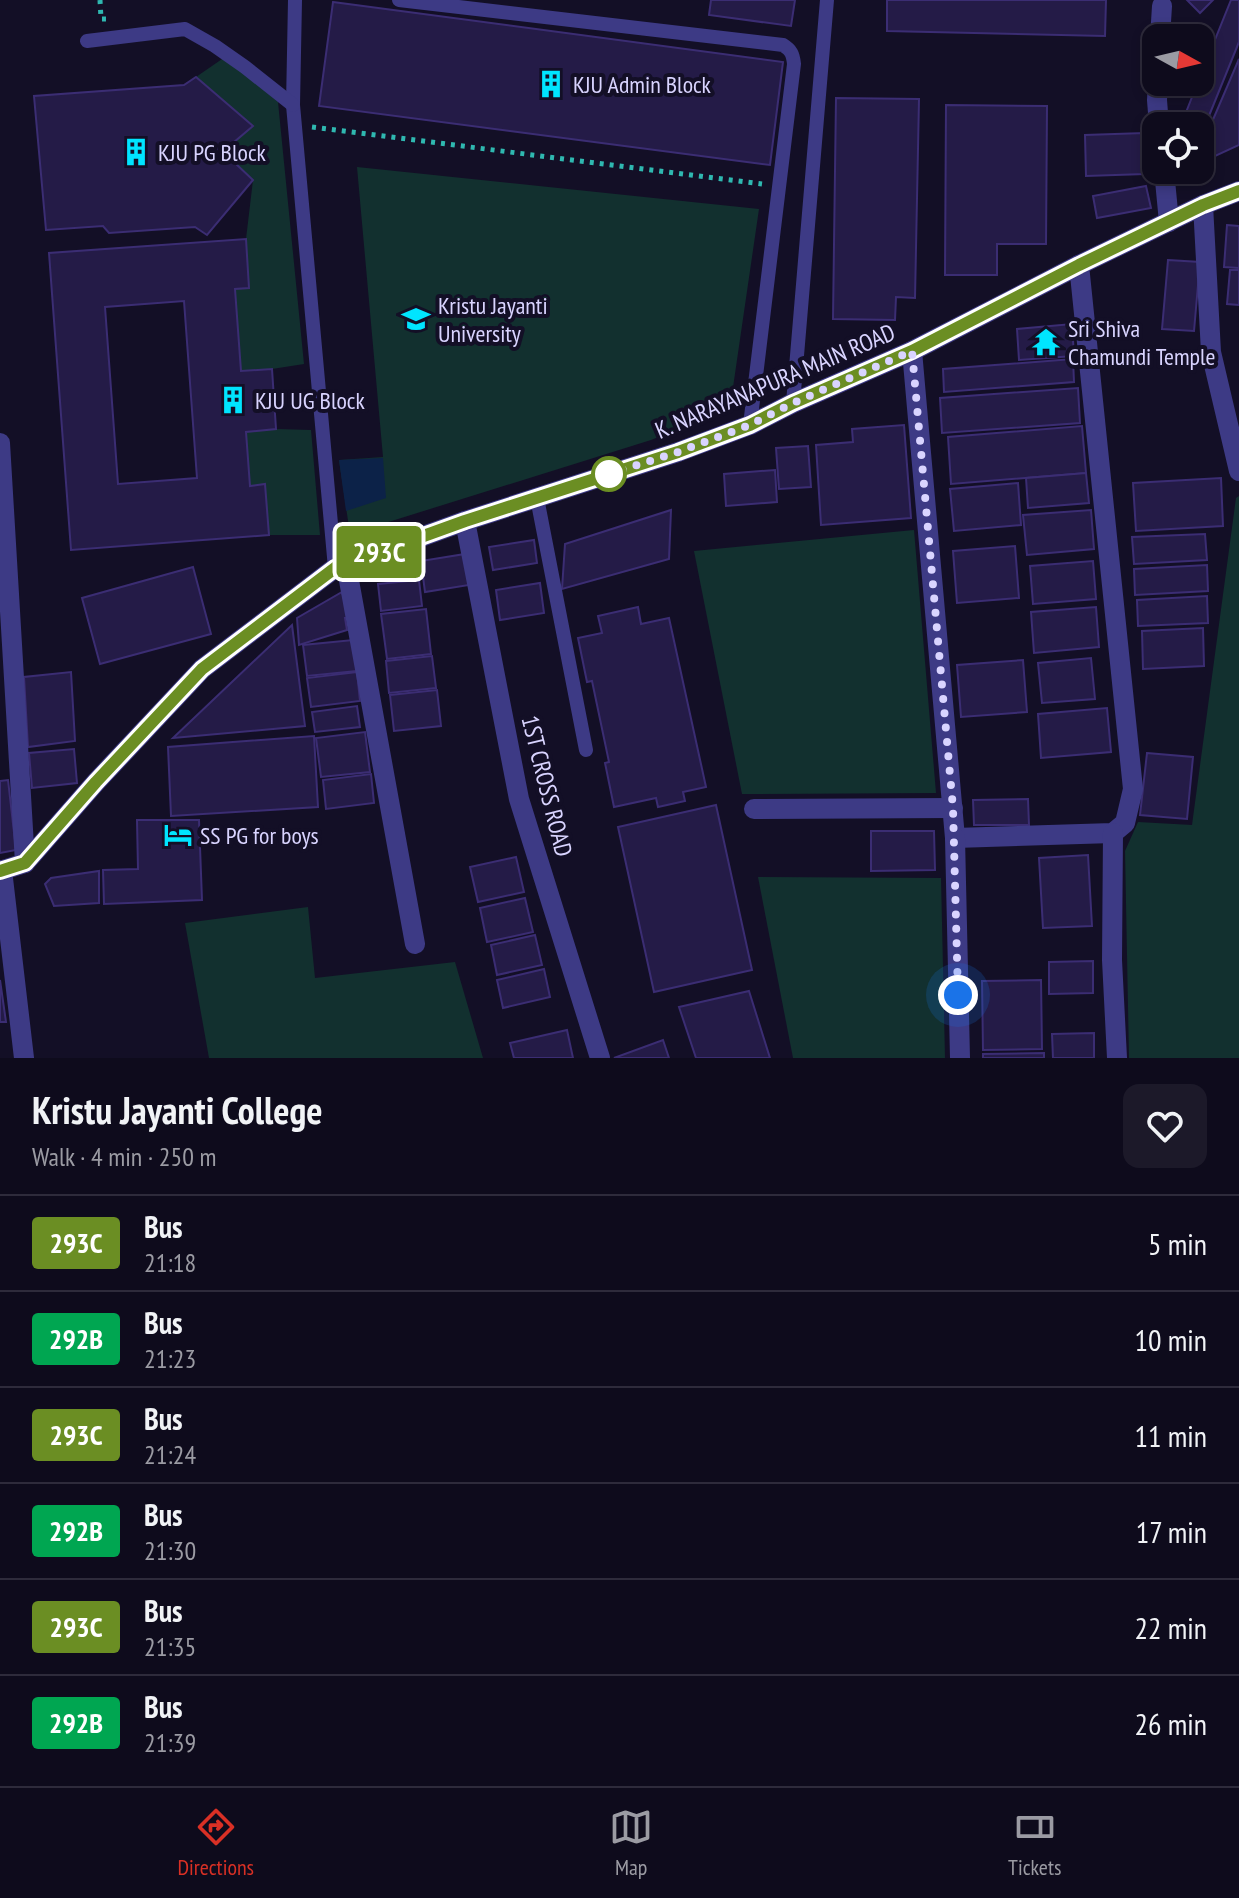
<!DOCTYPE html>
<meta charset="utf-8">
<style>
body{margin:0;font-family:"PT Sans Narrow",sans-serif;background:#1c1929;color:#f1f3f6;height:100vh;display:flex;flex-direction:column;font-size:30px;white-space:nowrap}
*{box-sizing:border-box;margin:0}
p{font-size:26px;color:#9b9ba3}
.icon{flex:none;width:44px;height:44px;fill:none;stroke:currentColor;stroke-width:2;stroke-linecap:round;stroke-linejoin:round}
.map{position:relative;height:1058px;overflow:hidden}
.side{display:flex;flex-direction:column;background:#0e0b1c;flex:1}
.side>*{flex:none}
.badge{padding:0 16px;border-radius:6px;font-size:28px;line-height:52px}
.needle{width:52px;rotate:98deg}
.tools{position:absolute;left:1142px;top:24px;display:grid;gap:16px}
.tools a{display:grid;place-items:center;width:72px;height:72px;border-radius:16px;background:#0e0b1c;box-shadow:0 4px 12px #0003,0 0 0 2px #2e2b3b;font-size:40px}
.you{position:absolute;width:40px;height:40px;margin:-20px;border:6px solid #fff;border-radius:50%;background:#1a73e8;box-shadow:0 0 0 12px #1a73e833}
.map>.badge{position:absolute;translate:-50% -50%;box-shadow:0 0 0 4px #fff}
.round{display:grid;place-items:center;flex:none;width:84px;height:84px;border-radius:16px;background:#1c1929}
.summary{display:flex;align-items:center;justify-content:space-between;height:136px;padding:0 32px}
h1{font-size:38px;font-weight:600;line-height:60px}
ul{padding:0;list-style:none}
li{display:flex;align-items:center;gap:24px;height:96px;padding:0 32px;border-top:2px solid #2e2b3b}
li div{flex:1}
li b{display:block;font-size:30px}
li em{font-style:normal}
li .badge{min-width:88px;font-weight:700;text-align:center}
.tabs{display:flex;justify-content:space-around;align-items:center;height:112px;border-top:2px solid #2e2b3b;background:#0e0b1c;font-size:22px;color:#9b9ba3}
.tabs a{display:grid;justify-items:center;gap:4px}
.tabs .on{color:#d93025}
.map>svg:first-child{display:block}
</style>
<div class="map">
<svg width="1239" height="1058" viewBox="0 0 1239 1058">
<rect width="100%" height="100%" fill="#130f26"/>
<g fill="#12302f">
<polygon points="225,57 278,102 304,364 272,369 241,371 235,289 249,288 246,239 253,180 234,162 233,143 252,126 196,77"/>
<polygon points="357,167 759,209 730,408 651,440 350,534 339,460 383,457"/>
<polygon points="276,429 311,430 320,535 269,535 265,485 250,486 246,432"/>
<polygon points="1239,496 1239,1058 1129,1058 1125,851 1138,822 1192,825 1236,498"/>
<polygon points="914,530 936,793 742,794 694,551"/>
<polygon points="758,877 941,878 945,1058 793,1058"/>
<polygon points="308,907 315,978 455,962 483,1058 209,1058 185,923"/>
</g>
<polygon fill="#0c2248" points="383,458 386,498 346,511 339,460"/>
<g fill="#241b47" stroke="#3b2d73" stroke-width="2" fill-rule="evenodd">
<polygon points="711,0 795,0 791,26 709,15"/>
<polygon points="887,0 1106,0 1105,36 887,31"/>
<polygon points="1187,0 1213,0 1200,13"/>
<polygon points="1231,0 1239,0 1239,42 1202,133 1200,132 1200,126 1181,125 1198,82 1200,82 1200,77"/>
<polygon points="333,2 783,62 770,165 319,106"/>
<polygon points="1239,59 1239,145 1200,163 1200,150"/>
<polygon points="196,77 253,126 233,143 234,162 253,180 207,235 195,227 109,233 103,226 46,230 34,96 184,85"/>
<polygon points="836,98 919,99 915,298 896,297 895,320 833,319"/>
<polygon points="946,105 1047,106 1046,244 997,244 997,275 945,275"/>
<polygon points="1144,133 1145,174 1086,176 1085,135"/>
<polygon points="1146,186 1151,208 1097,218 1093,196"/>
<polygon points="1227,225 1239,226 1239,268 1224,267"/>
<path d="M246,239L249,288L235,289L241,371L272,369L276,429L246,432L250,486L265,484L269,535L71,550L49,253ZM184,301L197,478L118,484L105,307Z"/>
<polygon points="1168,260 1200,262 1194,331 1162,329"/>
<polygon points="1230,270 1239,270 1239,305 1227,304"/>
<polygon points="1072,324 1074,356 1019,360 1017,329"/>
<polygon points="1073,359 1074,382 944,392 943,369"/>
<polygon points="1078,388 1080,423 942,433 940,398"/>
<polygon points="904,425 911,518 821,525 816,445 853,442 852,429"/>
<polygon points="1082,426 1086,473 951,484 948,437"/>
<polygon points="808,446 811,487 779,489 776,448"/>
<polygon points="775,470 777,502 726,506 724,474"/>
<polygon points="1086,473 1089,503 1028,508 1026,478"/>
<polygon points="1221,478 1223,526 1136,531 1133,483"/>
<polygon points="1018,483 1021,525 954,531 950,489"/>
<polygon points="671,510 669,559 562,589 565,544"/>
<polygon points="1091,510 1094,549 1027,555 1023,515"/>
<polygon points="1205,534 1207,560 1134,564 1132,537"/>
<polygon points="534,540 537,563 493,570 489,547"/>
<polygon points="1015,546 1019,598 957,603 953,551"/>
<polygon points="465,554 469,585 425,592 421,561"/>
<polygon points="1093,561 1096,599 1033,604 1030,566"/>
<polygon points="1207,565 1208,591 1135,595 1134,569"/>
<polygon points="193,567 211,634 100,664 82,598"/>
<polygon points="419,580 422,606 381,611 378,584"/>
<polygon points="540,583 544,613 500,620 496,590"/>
<polygon points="342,592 349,618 345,618 347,630 299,645 297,618"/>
<polygon points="1207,596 1208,623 1138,626 1137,600"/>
<polygon points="638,607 641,624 669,618 706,787 683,792 685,801 658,807 656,798 614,807 605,763 609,762 592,681 587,682 578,638 602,633 598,616"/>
<polygon points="1096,607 1099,647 1034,653 1031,612"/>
<polygon points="426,609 431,654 387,659 381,614"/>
<polygon points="292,625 305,726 173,738"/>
<polygon points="1203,628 1204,666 1143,669 1142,631"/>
<polygon points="353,640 357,671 307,676 303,645"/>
<polygon points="432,656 436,688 389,693 386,661"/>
<polygon points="1091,658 1095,699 1042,703 1038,663"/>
<polygon points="1023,660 1027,712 961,717 957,665"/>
<polygon points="71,672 75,741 28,747 24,677"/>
<polygon points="357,672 360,701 311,707 307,678"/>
<polygon points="437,690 441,726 394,731 390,695"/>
<polygon points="357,706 360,727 315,732 312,712"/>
<polygon points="1107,708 1111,752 1041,758 1038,714"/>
<polygon points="365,732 370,772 321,777 316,738"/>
<polygon points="314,736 318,807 171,816 168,747"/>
<polygon points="74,749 77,783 32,788 29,753"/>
<polygon points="1147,753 1193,757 1187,819 1140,815"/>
<polygon points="371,774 374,803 326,809 323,780"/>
<polygon points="8,780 16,850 0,853 0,781"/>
<polygon points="1028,799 1029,825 974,825 973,800"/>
<polygon points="716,805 752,970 654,992 618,827"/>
<polygon points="137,820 199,820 202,900 104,904 103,870 138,869"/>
<polygon points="871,831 934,831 935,870 871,871"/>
<polygon points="1088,855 1092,926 1043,928 1039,858"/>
<polygon points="516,857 524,892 478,902 470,867"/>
<polygon points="99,871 99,903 54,906 45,884 51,878"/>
<polygon points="525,898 533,932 487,942 480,908"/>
<polygon points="535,935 542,965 497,975 491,945"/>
<polygon points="1093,961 1093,993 1049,994 1049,962"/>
<polygon points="544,969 550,997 503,1008 497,980"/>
<polygon points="0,980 6,1022 0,1022"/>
<polygon points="1041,980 1042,1049 983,1050 982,981"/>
<polygon points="749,991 770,1058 696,1058 679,1007"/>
<polygon points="567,1030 573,1058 514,1058 510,1043"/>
<polygon points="1094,1033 1094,1058 1053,1058 1052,1034"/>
<polygon points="663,1040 669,1058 614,1058"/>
<polygon points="1044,1053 1044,1058 983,1058 983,1054"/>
</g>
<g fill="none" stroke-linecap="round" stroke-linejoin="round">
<g stroke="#2fb8b0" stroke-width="5" stroke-dasharray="4 6" stroke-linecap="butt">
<polyline points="100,0 101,19 106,19"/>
<polyline points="312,127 762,184"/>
</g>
<g stroke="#3d3a85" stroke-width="14">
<polyline points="295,0 293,105 335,568"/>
<path d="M399,0L783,45C791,50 793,54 794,64L750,425"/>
<polyline points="87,41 185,29 215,46 245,67 293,105"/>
<polyline points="793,403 827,0"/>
<polyline points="537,498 586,750"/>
</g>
<g stroke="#3d3a85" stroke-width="20">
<polyline points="1160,38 1162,6"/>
<polyline points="1158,82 1157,100 1159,126"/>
<polyline points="1164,170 1169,222"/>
<polyline points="1203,205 1211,352 1239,471"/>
<polyline points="912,351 955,838 1113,833 1125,823 1133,789 1079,265"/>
<polyline points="0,443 25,863"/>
<polyline points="465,521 519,799 600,1058"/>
<polyline points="346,564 415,944"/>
<polyline points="754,809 953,808"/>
<polyline points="1113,833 1112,960 1117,1058"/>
<polyline points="955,838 960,1058"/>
<polyline points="2,870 24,1058"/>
</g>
<polyline stroke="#3d3a85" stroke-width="20" points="0,871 25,863 96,782 202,669 335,568 465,521 678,452 750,425 793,403 912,351 1079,265 1203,205 1239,191"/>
</g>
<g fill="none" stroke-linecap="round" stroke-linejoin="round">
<defs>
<polyline id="line" points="0,871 25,863 96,782 202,669 335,568 465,521 678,452 750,425 793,403 912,351 1079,265 1203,205 1239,191"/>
</defs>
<use href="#line" stroke="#fff" stroke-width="18"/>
<use href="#line" stroke="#6b8e23" stroke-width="12"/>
<polyline stroke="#d9d4ff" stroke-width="8" stroke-dasharray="0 14.4" points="609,474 678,452 750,425 793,403 912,351 953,808 958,995"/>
</g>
<defs>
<symbol id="building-bare" viewBox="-9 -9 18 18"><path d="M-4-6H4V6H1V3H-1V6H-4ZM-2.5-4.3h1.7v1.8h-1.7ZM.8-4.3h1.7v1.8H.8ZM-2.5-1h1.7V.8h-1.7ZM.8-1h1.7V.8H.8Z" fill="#00e5ff" stroke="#130f26" stroke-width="2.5" paint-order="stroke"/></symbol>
<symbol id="university-bare" viewBox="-9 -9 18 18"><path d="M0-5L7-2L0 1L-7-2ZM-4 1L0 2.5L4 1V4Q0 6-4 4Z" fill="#00e5ff" stroke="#130f26" stroke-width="2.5" paint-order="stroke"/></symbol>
<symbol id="temple-bare" viewBox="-9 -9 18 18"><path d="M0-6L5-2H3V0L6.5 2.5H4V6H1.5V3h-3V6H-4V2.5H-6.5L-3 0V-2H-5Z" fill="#00e5ff" stroke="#130f26" stroke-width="2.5" paint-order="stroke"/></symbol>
<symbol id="hotel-bare" viewBox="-9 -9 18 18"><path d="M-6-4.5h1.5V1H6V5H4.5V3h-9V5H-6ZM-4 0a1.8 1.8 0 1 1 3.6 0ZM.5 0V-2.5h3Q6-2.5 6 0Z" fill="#00e5ff" stroke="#130f26" stroke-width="2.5" paint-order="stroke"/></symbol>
</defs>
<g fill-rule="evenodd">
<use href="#building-bare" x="531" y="64" width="40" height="40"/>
<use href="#building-bare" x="116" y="132" width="40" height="40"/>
<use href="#university-bare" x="396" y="299" width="40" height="40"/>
<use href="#temple-bare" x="1026" y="322" width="40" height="40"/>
<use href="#building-bare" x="213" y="380" width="40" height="40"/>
<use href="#hotel-bare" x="158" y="815" width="40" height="40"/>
</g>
<circle fill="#fff" stroke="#6b8e23" stroke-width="4" cx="609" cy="474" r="16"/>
<g text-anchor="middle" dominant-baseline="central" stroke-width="8" stroke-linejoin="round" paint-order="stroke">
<g font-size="24" fill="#d9d4ff" stroke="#130f26" text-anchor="start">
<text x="573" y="84">KJU Admin Block</text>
<text x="158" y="152">KJU PG Block</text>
<text x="438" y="305">Kristu Jayanti<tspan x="438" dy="28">University</tspan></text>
<text x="1068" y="328">Sri Shiva<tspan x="1068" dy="28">Chamundi Temple</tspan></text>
<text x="255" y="400">KJU UG Block</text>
<text x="200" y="835">SS PG for boys</text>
</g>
<g font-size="24" fill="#d9d4ff" stroke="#130f26">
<text transform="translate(775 381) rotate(-23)">K. NARAYANAPURA MAIN ROAD</text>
<text transform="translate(547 786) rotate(76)">1ST CROSS ROAD</text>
</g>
</g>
</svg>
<div class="tools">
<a><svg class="needle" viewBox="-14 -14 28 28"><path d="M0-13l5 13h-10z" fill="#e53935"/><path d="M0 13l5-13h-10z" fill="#9b9ba3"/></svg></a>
<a><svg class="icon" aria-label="locate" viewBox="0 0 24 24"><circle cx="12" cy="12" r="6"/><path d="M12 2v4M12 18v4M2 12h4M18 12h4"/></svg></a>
</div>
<div class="you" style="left:958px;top:995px"></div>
<b class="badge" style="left:379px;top:552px;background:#6b8e23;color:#fff">293C</b>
</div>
<section class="side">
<div class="summary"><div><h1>Kristu Jayanti College</h1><p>Walk · 4 min · 250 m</p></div><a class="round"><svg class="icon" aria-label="heart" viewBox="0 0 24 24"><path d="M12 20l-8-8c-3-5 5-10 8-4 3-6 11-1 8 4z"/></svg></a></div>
<ul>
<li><span class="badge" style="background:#6b8e23;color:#fff">293C</span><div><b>Bus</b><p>21:18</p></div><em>5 min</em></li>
<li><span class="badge" style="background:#00a651;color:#fff">292B</span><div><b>Bus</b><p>21:23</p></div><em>10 min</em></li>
<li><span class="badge" style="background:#6b8e23;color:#fff">293C</span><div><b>Bus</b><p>21:24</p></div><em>11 min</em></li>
<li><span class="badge" style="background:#00a651;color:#fff">292B</span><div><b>Bus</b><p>21:30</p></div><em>17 min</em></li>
<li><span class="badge" style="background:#6b8e23;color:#fff">293C</span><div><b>Bus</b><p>21:35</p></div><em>22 min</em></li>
<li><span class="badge" style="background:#00a651;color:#fff">292B</span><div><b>Bus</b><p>21:39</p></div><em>26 min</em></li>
</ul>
</section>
<nav class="tabs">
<a class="on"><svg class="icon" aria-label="directions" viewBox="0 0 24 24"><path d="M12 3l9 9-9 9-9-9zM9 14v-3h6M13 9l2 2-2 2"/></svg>Directions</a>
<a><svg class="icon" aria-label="map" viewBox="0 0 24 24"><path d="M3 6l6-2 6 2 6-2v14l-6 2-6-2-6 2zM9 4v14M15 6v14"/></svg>Map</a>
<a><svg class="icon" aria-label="tickets" viewBox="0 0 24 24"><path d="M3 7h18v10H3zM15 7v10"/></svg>Tickets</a>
</nav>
